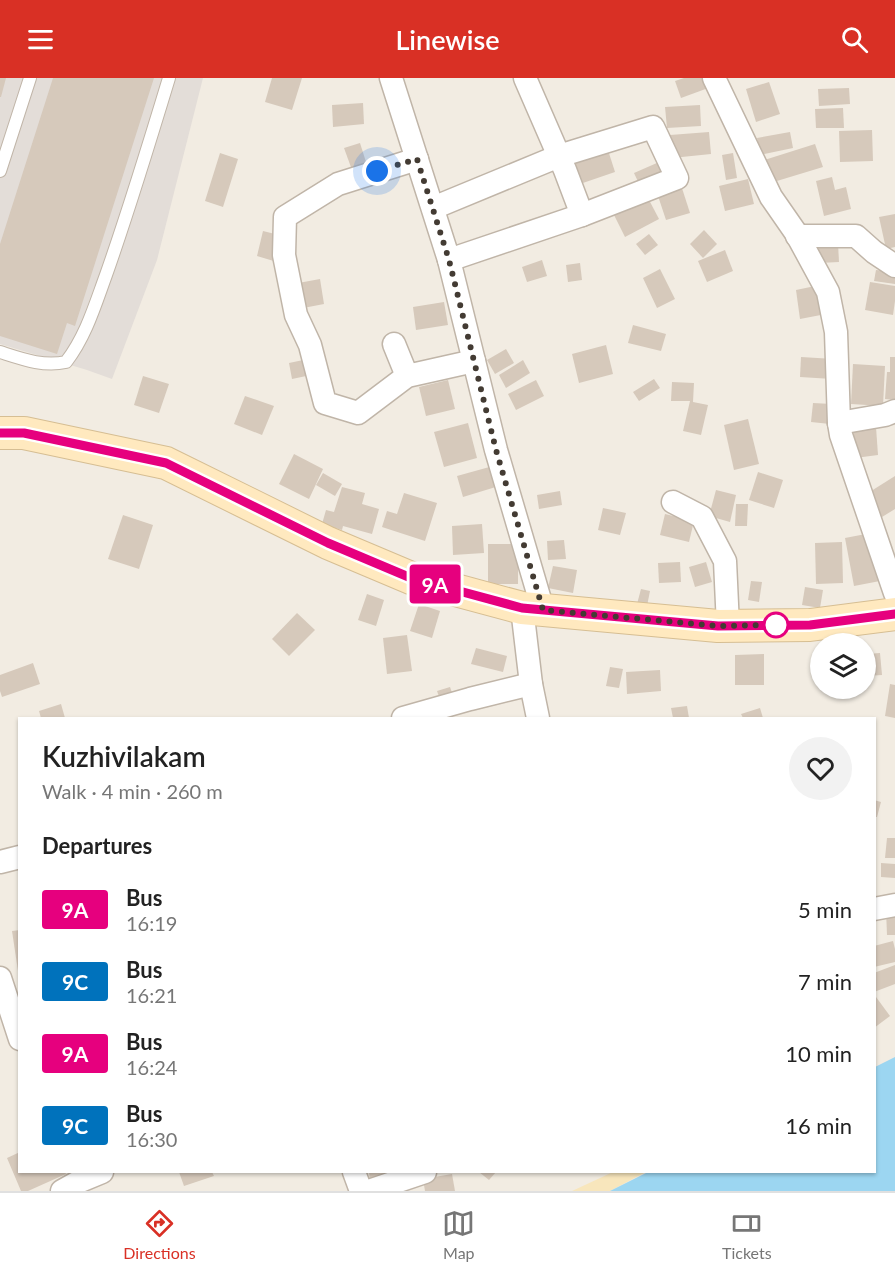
<!DOCTYPE html>
<meta charset="utf-8">
<style>
body{margin:0;font-family:Lato,sans-serif;background:#f2f2f2;color:#222;height:100vh;display:flex;flex-direction:column;font-size:22px;white-space:nowrap}
*{box-sizing:border-box;margin:0}
p{font-size:20px;color:#767676}
.icon{flex:none;width:33px;height:33px;fill:none;stroke:currentColor;stroke-width:2;stroke-linecap:round;stroke-linejoin:round}
.map{position:relative;flex:1;overflow:hidden}
.side{position:absolute;left:18px;top:639px;width:858px;height:456px;display:flex;flex-direction:column;background:#fff;border-radius:0px;box-shadow:0 2px 4px #0004}
.side>*{flex:none}
.badge{padding:0 12px;border-radius:4px;font-size:21px;line-height:39px}
.buttons{position:absolute;left:810px;top:555px;display:grid;gap:12px}
.buttons a{display:grid;place-items:center;width:66px;height:66px;border-radius:50%;background:#fff;box-shadow:0 2px 4px #0004;font-size:30px}
.you{position:absolute;width:30px;height:30px;margin:-15px;border:4px solid #fff;border-radius:50%;background:#1a73e8;box-shadow:0 0 0 9px #1a73e833}
.map>.badge{position:absolute;translate:-50% -50%;box-shadow:0 0 0 3px #fff}
h2{padding:0 24px;font-size:22px;line-height:54px}
.round{display:grid;place-items:center;flex:none;width:63px;height:63px;border-radius:32px;background:#f2f2f2}
.headline{display:flex;align-items:center;justify-content:space-between;height:102px;padding:0 24px}
h1{font-size:28px;font-weight:600;line-height:45px}
ul{padding:0;list-style:none}
li{display:flex;align-items:center;gap:18px;height:72px;padding:0 24px}
li div{flex:1}
li b{display:block;font-size:22px}
li em{font-style:normal}
li .badge{min-width:66px;font-weight:700;text-align:center}
header{display:flex;justify-content:space-between;align-items:center;height:78px;padding:0 24px;background:#d93025;color:#fff;font-size:27px;font-weight:600}
.menu{display:flex;justify-content:space-around;align-items:center;height:84px;border-top:2px solid #e0e0e0;background:#fff;font-size:16px;color:#767676}
.menu a{display:grid;justify-items:center;gap:3px}
.menu .on{color:#d93025}
.map>svg:first-child{display:block}
</style>
<header><svg class="icon" aria-label="menu" viewBox="0 0 24 24"><path d="M4 6h16M4 12h16M4 18h16"/></svg>Linewise<svg class="icon" aria-label="search" viewBox="0 0 24 24"><circle cx="10" cy="10" r="6"/><path d="M15 15l6 6"/></svg></header>
<div class="map">
<svg width="895" height="1113" viewBox="0 0 895 1113">
<rect width="100%" height="100%" fill="#f2ece2"/>
<polygon fill="#e3ddd8" points="0,0 203,0 157,182 112,301 87,292 0,266"/>
<polygon fill="#f8e6bc" points="613,1094 646,1094 610,1113 572,1113"/>
<polygon fill="#9cd6f1" points="895,979 895,1113 610,1113 648,1094 874,1094 875,989"/>
<g fill="#d6c9bb">
<polygon points="0,0 6,0 1,19 0,19"/>
<polygon points="53,0 154,0 75,248 67,245 57,276 0,258 0,166"/>
<polygon points="272,0 302,0 292,32 265,24"/>
<polygon points="684,0 708,0 711,9 681,20 675,3"/>
<polygon points="769,4 780,36 756,44 746,11"/>
<polygon points="849,10 850,26 819,28 818,11"/>
<polygon points="363,25 364,46 333,49 332,27"/>
<polygon points="700,27 701,48 667,50 665,29"/>
<polygon points="843,30 844,50 816,50 815,31"/>
<polygon points="872,52 873,83 840,84 839,53"/>
<polygon points="709,54 711,76 672,80 670,57"/>
<polygon points="790,54 793,70 760,77 757,60"/>
<polygon points="360,65 367,87 352,92 344,70"/>
<polygon points="815,66 823,89 767,106 761,83"/>
<polygon points="607,69 615,94 577,107 569,81"/>
<polygon points="220,75 238,81 223,129 205,123"/>
<polygon points="733,75 737,100 726,102 722,77"/>
<polygon points="666,81 672,96 641,110 634,95"/>
<polygon points="832,99 835,112 846,109 851,131 824,138 816,103"/>
<polygon points="748,101 754,126 725,133 719,108"/>
<polygon points="680,104 690,135 666,142 656,112"/>
<polygon points="648,120 659,141 625,159 614,137"/>
<polygon points="895,136 895,169 886,171 879,139"/>
<polygon points="704,152 717,166 703,180 690,166"/>
<polygon points="263,153 283,158 277,184 257,178"/>
<polygon points="649,156 658,167 645,177 636,166"/>
<polygon points="838,165 839,184 819,185 818,167"/>
<polygon points="725,172 733,193 707,204 698,183"/>
<polygon points="542,182 547,198 527,204 522,189"/>
<polygon points="580,185 582,202 568,204 566,187"/>
<polygon points="660,191 675,221 657,230 643,200"/>
<polygon points="876,192 895,194 895,206 874,203"/>
<polygon points="320,201 324,226 298,231 293,206"/>
<polygon points="870,204 895,208 895,223 893,237 865,232"/>
<polygon points="820,207 826,236 800,241 796,212"/>
<polygon points="444,224 448,247 416,252 413,229"/>
<polygon points="633,247 666,256 661,273 628,265"/>
<polygon points="606,267 613,296 579,305 572,276"/>
<polygon points="506,271 514,285 495,296 487,282"/>
<polygon points="801,279 834,281 832,301 800,299"/>
<polygon points="890,279 895,279 895,322 885,321 887,294 890,294"/>
<polygon points="308,281 311,297 292,301 289,285"/>
<polygon points="523,282 530,295 506,310 499,297"/>
<polygon points="853,286 885,288 883,328 851,326"/>
<polygon points="143,298 169,306 159,335 134,327"/>
<polygon points="654,301 660,310 639,323 633,314"/>
<polygon points="448,302 455,331 426,338 419,309"/>
<polygon points="536,302 544,318 516,332 508,316"/>
<polygon points="672,304 694,305 693,324 708,327 701,357 683,353 690,323 671,323"/>
<polygon points="245,318 274,328 262,357 234,346"/>
<polygon points="813,325 832,326 830,346 811,344"/>
<polygon points="748,341 759,386 734,392 724,347"/>
<polygon points="468,345 477,380 444,389 434,354"/>
<polygon points="876,349 878,377 855,380 853,351"/>
<polygon points="294,376 323,391 309,421 279,406"/>
<polygon points="493,388 499,408 463,419 457,398"/>
<polygon points="758,394 783,402 774,430 749,422"/>
<polygon points="323,395 342,406 335,418 316,407"/>
<polygon points="895,398 895,431 882,439 868,415"/>
<polygon points="342,409 365,415 362,426 379,431 372,456 343,448 342,452 322,446 326,432 334,434"/>
<polygon points="716,412 736,417 730,444 709,438"/>
<polygon points="560,413 562,427 539,431 537,417"/>
<polygon points="404,415 437,425 425,463 382,449 387,433 397,436"/>
<polygon points="736,426 748,426 747,448 735,448"/>
<polygon points="603,430 626,435 620,457 598,452"/>
<polygon points="665,436 694,443 689,464 660,457"/>
<polygon points="123,437 153,447 139,491 108,481"/>
<polygon points="482,446 484,475 453,477 452,448"/>
<polygon points="871,455 880,503 854,508 845,460"/>
<polygon points="564,462 566,481 548,482 547,463"/>
<polygon points="842,464 843,505 816,506 815,465"/>
<rect x="488" y="466" width="30" height="40"/>
<polygon points="680,484 681,504 659,505 658,485"/>
<polygon points="706,484 712,504 695,509 689,489"/>
<polygon points="553,488 577,492 573,515 548,510"/>
<polygon points="751,503 762,504 759,524 748,522"/>
<polygon points="805,509 823,512 820,530 802,527"/>
<polygon points="641,511 650,513 647,528 637,526"/>
<polygon points="367,516 384,522 376,548 358,542"/>
<polygon points="419,526 440,533 432,560 410,553"/>
<polygon points="297,535 315,552 289,578 272,561"/>
<polygon points="407,557 412,593 387,596 383,560"/>
<polygon points="476,570 507,578 503,594 471,586"/>
<polygon points="880,575 882,597 866,598 866,576"/>
<polygon points="764,576 764,607 735,607 735,577"/>
<polygon points="33,585 40,606 2,619 0,613 0,597"/>
<polygon points="610,589 623,591 619,610 606,608"/>
<polygon points="660,592 661,613 627,616 626,594"/>
<polygon points="890,606 895,607 895,640 885,638"/>
<polygon points="450,609 455,623 442,627 437,613"/>
<polygon points="61,626 65,640 41,640 39,633"/>
<polygon points="687,628 689,640 673,640 671,630"/>
<polygon points="760,630 763,640 743,640 741,636"/>
<polygon points="874,722 881,724 877,739 874,739"/>
<polygon points="887,760 895,760 895,780 885,780"/>
<polygon points="881,785 895,786 895,800 881,799"/>
<polygon points="886,832 895,832 895,857 887,857"/>
<polygon points="20,852 20,893 18,893 12,853"/>
<polygon points="893,863 895,871 895,884 874,889 874,868"/>
<polygon points="895,887 895,906 874,914 874,895"/>
<polygon points="876,919 890,938 874,950 874,920"/>
<polygon points="20,1074 20,1094 65,1094 66,1096 28,1113 21,1113 7,1080"/>
<polygon points="179,1094 212,1094 214,1098 184,1108"/>
<polygon points="369,1094 384,1094 385,1104 370,1105"/>
<polygon points="479,1094 496,1094 489,1102"/>
<polygon points="452,1096 455,1113 425,1113 423,1101"/>
</g>
<g fill="none" stroke-linecap="round" stroke-linejoin="round">
<defs>
<g id="lane">
<polyline points="0,93 30,0"/>
<path d="M0,274C22,281 43,289 66,284C86,258 95,227 106,197C129,132 149,66 169,0"/>
</g>
<g id="street">
<polyline points="391,0 449,182 496,372 543,532"/>
<polyline points="714,0 771,119 796,155 828,214 836,254 839,345 841,357 895,515"/>
<polyline points="417,81 338,106 285,139 284,177 296,237 310,267 325,325 358,335 407,298 474,283"/>
<polyline points="433,130 559,78 653,49 677,100 582,137"/>
<polyline points="797,158 856,158 874,174 895,188"/>
<polyline points="449,182 582,137 565,92 525,0"/>
<polyline points="394,266 407,298"/>
<polyline points="839,345 885,337 895,333"/>
<polyline points="673,424 702,439 725,483 728,548"/>
<polyline points="522,530 531,606 538,640"/>
<polyline points="403,640 470,621 531,606"/>
<polyline points="0,784 20,779"/>
<polyline points="874,831 895,827"/>
<polyline points="0,900 20,961"/>
<polyline points="354,1094 361,1113"/>
<polyline points="62,1113 78,1104 102,1094"/>
<polyline points="369,1113 425,1094"/>
</g>
<polyline id="secondary" points="0,355 24,355 166,385 328,465 411,500 522,530 718,548 810,547 895,536"/>
</defs>
<use href="#lane" stroke="#c0b5a8" stroke-width="14"/>
<use href="#street" stroke="#c0b5a8" stroke-width="25"/>
<use href="#secondary" stroke="#d6be93" stroke-width="34"/>
<use href="#lane" stroke="#fff" stroke-width="12"/>
<use href="#street" stroke="#fff" stroke-width="22"/>
<use href="#secondary" stroke="#ffe9bf" stroke-width="32"/>
</g>
<g fill="none" stroke-linecap="round" stroke-linejoin="round">
<defs>
<polyline id="line" points="0,355 24,355 166,385 328,465 411,500 522,530 718,548 810,547 895,536"/>
</defs>
<use href="#line" stroke="#fff" stroke-width="14"/>
<use href="#line" stroke="#e6007e" stroke-width="9"/>
<polyline stroke="#433b33" stroke-width="6" stroke-dasharray="0 10.8" points="377,93 417,81 449,182 496,372 543,532 718,548 776,547"/>
</g>
<circle fill="#fff" stroke="#e6007e" stroke-width="3" cx="776" cy="547" r="12"/>
</svg>
<div class="buttons">
<a><svg class="icon" aria-label="layers" viewBox="0 0 24 24"><path d="M12 4l9 5-9 5-9-5zM3 14l9 5 9-5"/></svg></a>
</div>
<div class="you" style="left:377px;top:93px"></div>
<b class="badge" style="left:435px;top:506px;background:#e6007e;color:#fff">9A</b>
<section class="side">
<div class="headline"><div><h1>Kuzhivilakam</h1><p>Walk · 4 min · 260 m</p></div><a class="round"><svg class="icon" aria-label="heart" viewBox="0 0 24 24"><path d="M12 20l-8-8c-3-5 5-10 8-4 3-6 11-1 8 4z"/></svg></a></div>
<h2>Departures</h2>
<ul>
<li><span class="badge" style="background:#e6007e;color:#fff">9A</span><div><b>Bus</b><p>16:19</p></div><em>5 min</em></li>
<li><span class="badge" style="background:#0072bc;color:#fff">9C</span><div><b>Bus</b><p>16:21</p></div><em>7 min</em></li>
<li><span class="badge" style="background:#e6007e;color:#fff">9A</span><div><b>Bus</b><p>16:24</p></div><em>10 min</em></li>
<li><span class="badge" style="background:#0072bc;color:#fff">9C</span><div><b>Bus</b><p>16:30</p></div><em>16 min</em></li>
</ul>
</section>
</div>
<nav class="menu">
<a class="on"><svg class="icon" aria-label="directions" viewBox="0 0 24 24"><path d="M12 3l9 9-9 9-9-9zM9 14v-3h6M13 9l2 2-2 2"/></svg>Directions</a>
<a><svg class="icon" aria-label="map" viewBox="0 0 24 24"><path d="M3 6l6-2 6 2 6-2v14l-6 2-6-2-6 2zM9 4v14M15 6v14"/></svg>Map</a>
<a><svg class="icon" aria-label="tickets" viewBox="0 0 24 24"><path d="M3 7h18v10H3zM15 7v10"/></svg>Tickets</a>
</nav>
